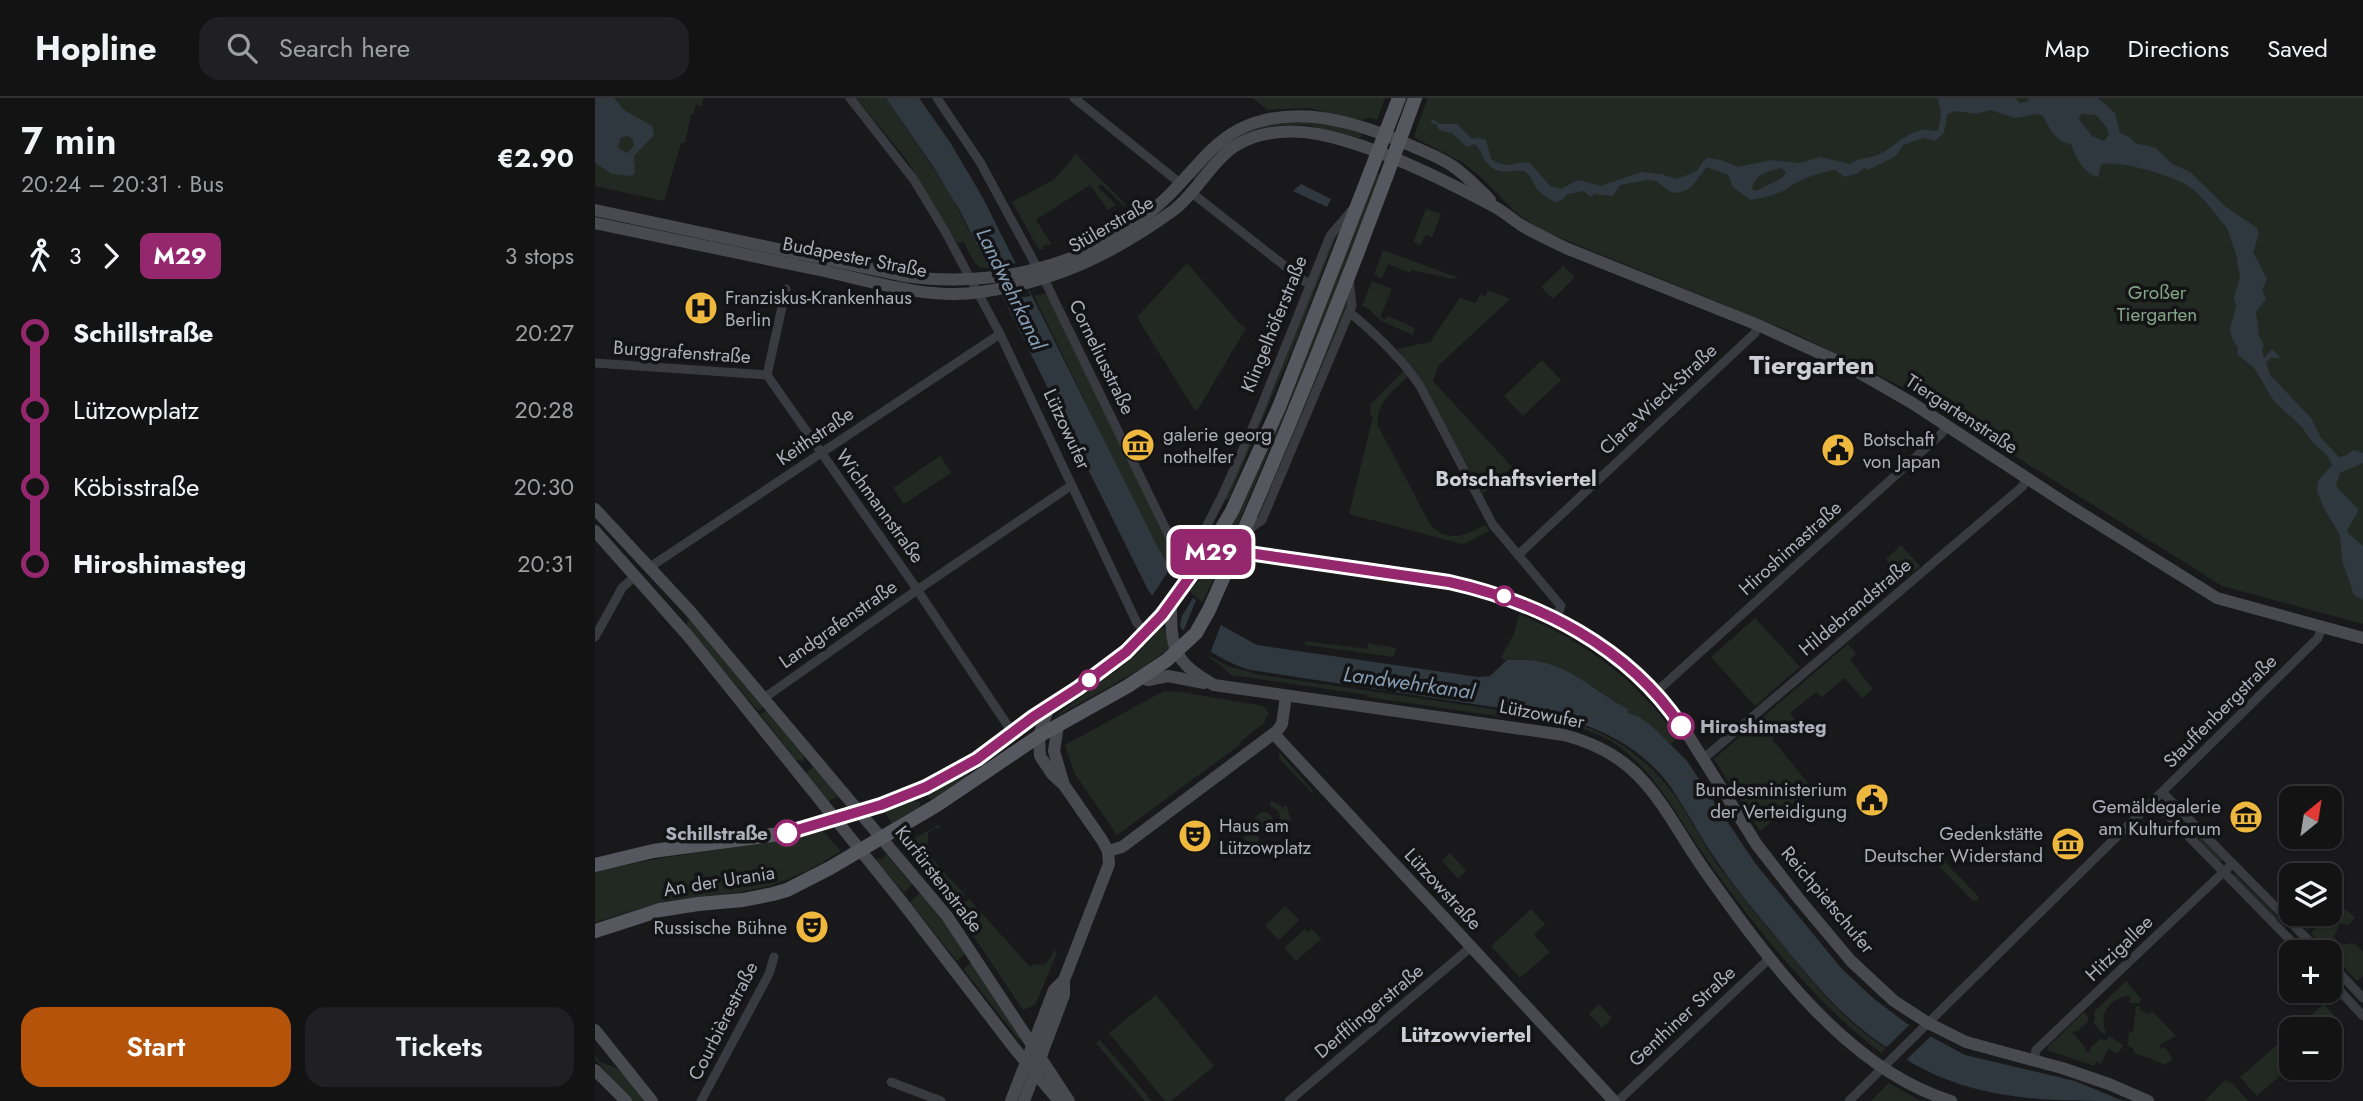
<!DOCTYPE html>
<meta charset="utf-8">
<style>
body{margin:0;font-family:Jost,sans-serif;background:#202022;color:#f1f3f6;height:100vh;display:flex;flex-direction:column;font-size:26px;white-space:nowrap}
*{box-sizing:border-box;margin:0}
p{font-size:23px;color:#9d9ea0}
.icon{flex:none;width:38px;height:38px;fill:none;stroke:currentColor;stroke-width:2;stroke-linecap:round;stroke-linejoin:round}
.map{position:relative;flex:1;overflow:hidden}
.drawer{display:flex;flex-direction:column;background:#131314;width:595px}
.drawer>*{flex:none}
.badge{padding:0 14px;border-radius:10px;font-size:24px;line-height:46px}
.needle{width:46px;rotate:30deg}
.buttons{position:absolute;left:1684px;top:688px;display:grid;gap:14px}
.buttons a{display:grid;place-items:center;width:63px;height:63px;border-radius:14px;background:#131314;box-shadow:0 2px 5px #0004,0 0 0 2px #323234;font-size:35px}
.map>.badge{position:absolute;translate:-50% -50%;box-shadow:0 0 0 4px #fff}
.legs{display:flex;align-items:center;gap:10px;height:77px;padding:0 21px;font-size:23px}
.legs p{margin-inline-start:auto}
.head{display:flex;align-items:center;justify-content:space-between;height:119px;padding:0 21px}
h1{font-size:38px;font-weight:600;line-height:52px}
.primary-button{display:flex;gap:14px;margin-top:auto;padding:14px 21px}
.primary-button a{flex:1;height:80px;border-radius:21px;background:#b45309;color:#fff;font-size:28px;font-weight:600;line-height:80px;text-align:center}
.primary-button a+a{background:#202022;color:#f1f3f6}
ul{padding:0 21px;list-style:none}
li{display:flex;align-items:center;gap:24px;height:77px;font-size:26px}
li i{display:grid;place-items:center;width:10px;height:100%;margin:0 9px;background:currentColor}
li i::after{content:'';width:18px;height:18px;margin:-9px;border:5px solid;border-radius:50%;background:#131314}
li p{margin-inline-start:auto}
li:first-child i{background:linear-gradient(#0000 50%,currentColor 0)}
li:last-child i{background:linear-gradient(currentColor 50%,#0000 0)}
header{display:flex;align-items:center;gap:42px;box-sizing:border-box;height:98px;padding:0 35px;background:#131314;border-bottom:2px solid #323234}
header strong{font-size:33px}
nav{display:flex;gap:38px;margin-inline-start:auto;font-size:24px}
.search{width:490px;height:63px;background:#202022;display:flex;align-items:center;gap:18px;box-sizing:border-box;padding:0 24px;border-radius:21px;color:#9d9ea0;font-size:26px}
main{display:flex;flex:1;min-height:0}
.map>svg:first-child{display:block}
</style>
<header>
<strong>Hopline</strong>
<div class="search"><svg class="icon" aria-label="search" viewBox="0 0 24 24"><circle cx="10" cy="10" r="6"/><path d="M15 15l6 6"/></svg>Search here</div>
<nav><a>Map</a><a>Directions</a><a>Saved</a></nav>
</header>
<main>
<section class="drawer">
<div class="head"><div><h1>7 min</h1><p>20:24 – 20:31 · Bus</p></div><b>€2.90</b></div>
<div class="legs"><svg class="icon" aria-label="walk" viewBox="0 0 24 24"><circle cx="13" cy="4" r="2"/><path d="M13 8l-2 6 4 7M11 14l-3 7M7 12l3-4h3l4 4"/></svg>3<svg class="icon" aria-label="forward" viewBox="0 0 24 24"><path d="M9 5l7 7-7 7"/></svg><b class="badge" style="background:#95276e;color:#fff">M29</b><p>3 stops</p></div>
<ul>
<li><i style="color:#95276e"></i><b>Schillstraße</b><p>20:27</p></li>
<li><i style="color:#95276e"></i><span>Lützowplatz</span><p>20:28</p></li>
<li><i style="color:#95276e"></i><span>Köbisstraße</span><p>20:30</p></li>
<li><i style="color:#95276e"></i><b>Hiroshimasteg</b><p>20:31</p></li>
</ul>
<div class="primary-button"><a>Start</a><a>Tickets</a></div>
</section>
<div class="map">
<svg width="1768" height="1003" viewBox="0 0 1768 1003">
<rect width="100%" height="100%" fill="#19191b"/>
<g fill="#212922">
<polygon points="0,0 108,0 107,8 101,7 98,17 96,16 90,45 86,45 69,103 0,88"/>
<polygon points="261,0 291,0 353,92 393,170 386,170 380,165 368,143 363,146 311,61"/>
<polygon points="658,0 790,0 782,22 773,19 767,22 713,10 672,12"/>
<polygon points="833,0 1768,0 1768,526 1627,488 1323,297 1201,236 946,132 920,114 886,79 867,64 820,40 820,35"/>
<path d="M702,22L738,27L767,36L765,40L712,27H690L670,30L602,83L597,79C632,40 650,29 702,22Z"/>
<polygon points="481,56 531,107 529,108 506,86 503,89 521,107 513,112 495,87 441,122 456,146 447,148 449,151 444,152 417,104 460,81"/>
<polygon points="781,74 785,76 717,252 638,438 632,437 648,403"/>
<polygon points="831,111 846,116 837,140 831,137 825,147 818,144"/>
<polygon points="744,131 703,238 633,402 629,401 680,288 738,139"/>
<path d="M788,152L864,180C854,183 850,178 840,177C832,175 826,175 817,172L815,175L793,166L787,180L779,177Z"/>
<polygon points="592,165 645,226 651,230 605,308 600,313 542,219"/>
<polygon points="968,168 980,179 958,201 946,189"/>
<polygon points="777,183 797,191 785,219 791,222 793,218 820,230 818,237 785,222 774,211 767,208"/>
<polygon points="893,192 915,201 843,268 838,283 917,369 888,396 826,283 802,251 835,244 865,200 880,205 885,197 891,198"/>
<polygon points="453,195 583,456 575,470 549,424 439,198"/>
<polygon points="753,198 755,203 666,418 664,418"/>
<polygon points="947,262 966,282 928,318 909,298"/>
<path d="M809,272L813,278C799,293 780,305 783,328L836,428C855,445 870,437 890,427L894,433L871,445L867,446L754,416L778,319L775,317L776,309L774,308Z"/>
<polygon points="345,358 356,375 309,406 298,390"/>
<polygon points="1306,447 1325,468 1308,482 1291,461"/>
<polygon points="624,461 627,464 607,505 595,493 613,471"/>
<path d="M924,516C992,545 1040,580 1083,640L1076,646L1043,618L1033,615V611C1005,596 979,571 947,564C935,561 921,562 909,562L906,559L919,536Z"/>
<polygon points="1160,520 1205,569 1160,608 1116,559"/>
<polygon points="93,523 96,523 170,609 163,613 91,528"/>
<polygon points="567,529 573,534 575,550 544,572 455,622 521,573 544,554"/>
<polygon points="710,543 772,551 773,545 801,550 799,559 710,547"/>
<polygon points="1253,546 1261,556 1255,562 1278,591 1267,600 1250,580 1227,599 1221,594 1195,615 1200,621 1177,641 1217,690 1165,733 1119,661"/>
<path d="M614,558L633,568L666,577L965,621C1013,632 1053,660 1081,699C1096,721 1108,745 1123,767C1144,796 1167,823 1190,850C1221,888 1249,924 1291,950L1286,955C1232,914 1188,862 1146,808C1127,784 1110,759 1093,733C1064,688 1036,640 978,629L772,599V597L636,577L624,566L614,560Z"/>
<polygon points="569,593 587,594 668,608 674,615 668,626 645,644 646,646 522,737 480,676 470,647"/>
<polygon points="172,612 210,657 208,663 201,662 165,616"/>
<polygon points="684,654 718,693 719,697 684,660"/>
<polygon points="220,668 246,698 233,703 211,675"/>
<polygon points="372,675 374,678 338,702 333,700 334,695"/>
<polygon points="319,702 325,705 325,709 297,725 289,714"/>
<polygon points="676,702 688,709 691,707 696,723 686,722 683,713 675,707"/>
<polygon points="1578,711 1628,762 1624,765 1575,714"/>
<circle cx="669" cy="723" r="9"/>
<polygon points="648,724 652,724 656,733 664,739 662,749 648,740 652,737"/>
<polygon points="343,727 347,731 339,730 333,735 333,746 328,751 370,797 358,809 339,778 314,750 315,743"/>
<path d="M228,733L246,753L214,772L178,787L146,794L71,803L0,824V774C75,754 153,752 228,733Z"/>
<polygon points="855,755 871,773 863,781 847,763"/>
<polygon points="291,756 317,786 309,795 280,762 283,760 287,762"/>
<polygon points="1344,761 1348,762 1383,798 1384,801 1381,803 1377,802 1343,767"/>
<polygon points="1639,775 1686,823 1679,820 1636,777"/>
<polygon points="325,795 334,802 371,855 363,862 361,862 315,804"/>
<polygon points="374,801 435,869 439,866 449,867 454,862 459,852 462,855 440,907 428,912 361,812"/>
<path d="M1740,804L1760,819L1754,827L1745,826L1739,838C1742,847 1751,847 1759,845L1768,854V878L1762,883L1716,835L1731,816H1734V811Z"/>
<polygon points="690,808 704,822 684,842 670,828"/>
<polygon points="936,811 950,826 939,837 955,854 925,880 896,848"/>
<polygon points="1709,816 1726,816 1713,832 1703,822"/>
<polygon points="710,831 713,834 717,831 726,841 701,863 689,850"/>
<polygon points="377,864 426,937 425,943 369,872 369,870"/>
<path d="M1531,883L1546,901L1545,905H1535V898C1515,899 1503,916 1511,935H1507L1498,924L1500,921L1499,914Z"/>
<polygon points="561,897 619,968 576,1003 570,1003 514,935"/>
<polygon points="1004,906 1017,920 1007,930 994,916"/>
<polygon points="1729,906 1745,924 1734,934 1734,931 1700,931"/>
<path d="M1541,908H1545V912L1553,916L1558,914L1581,938L1564,947L1566,951L1570,949L1578,961L1569,967C1564,963 1546,958 1538,954L1539,951L1533,948L1534,934H1538Z"/>
<polygon points="1489,914 1493,919 1493,924 1482,933 1477,934 1490,949 1491,954 1495,954 1495,950 1505,941 1511,943 1514,938 1528,947 1523,956 1513,951 1506,966 1501,963 1499,968 1452,952 1453,949"/>
<polygon points="1696,935 1696,968 1662,998 1645,979"/>
<polygon points="505,942 557,1003 550,1003 501,945"/>
<polygon points="0,957 5,964 22,970 51,1003 37,1003 0,961"/>
<polygon points="1630,982 1638,986 1653,1003 1610,1003"/>
<polygon points="1294,985 1326,1003 1276,1003"/>
</g>
<g fill="#2f383f" fill-rule="evenodd">
<path d="M0,0H19L29,12L57,28L59,37L39,58L40,74L37,78L17,76L0,65ZM32,38L38,41L39,48L32,55L23,50L26,40Z"/>
<path d="M291,0H324L355,44L388,100L560,444L575,470L626,527L662,547L883,579L895,578L912,562C924,562 938,561 951,565C981,573 1006,597 1033,611V615L1043,618L1060,631L1092,663L1160,765L1246,870L1278,900L1311,925L1370,957L1480,983L1528,1003C1451,1003 1380,1003 1312,962L1313,959L1295,947L1291,949C1244,918 1218,883 1182,840C1163,817 1143,794 1126,769C1107,743 1093,714 1075,688C1048,651 1007,630 964,619L655,572C611,558 580,528 553,492L365,113L339,70Z"/>
<path d="M1343,0H1421L1424,5L1432,4L1434,0H1503L1520,15L1525,35L1534,39L1540,45L1561,50L1576,65L1595,74L1631,109L1662,130L1664,136L1658,154L1672,181L1667,192L1671,201L1661,214L1664,238L1669,247L1667,251L1669,260L1677,251L1686,260H1676L1671,264L1675,277L1716,320L1726,340L1744,359L1750,358L1759,352L1768,355V365L1745,375L1741,388L1764,412L1752,432L1754,436L1768,448V502L1759,497L1747,462L1745,437L1731,414L1722,394L1723,383L1737,367L1732,357L1718,345L1707,329L1679,303L1659,270L1642,256L1643,250L1637,240L1635,231L1641,208L1639,199L1645,180L1641,156L1632,130C1621,117 1609,99 1595,89C1582,79 1520,60 1506,67L1503,79C1488,75 1481,60 1476,46C1460,43 1455,31 1448,18L1444,16L1420,20L1395,12L1382,16L1359,13L1352,17L1349,35L1340,43L1328,40L1308,47L1301,58L1273,72L1269,70L1263,75L1250,79L1240,72C1233,72 1209,80 1203,84C1196,87 1190,93 1183,95C1174,99 1164,100 1155,102L1138,89L1133,77L1112,69C1099,82 1100,94 1077,95L1061,83L1053,82L1025,87L1018,98L1000,96L995,99L989,93L973,96L966,103L960,104C954,100 947,97 942,91C938,86 935,75 929,73C917,70 905,80 892,65C886,59 887,52 880,46L872,49L857,35L844,32L841,26L836,25L837,21L845,26H862L877,41L883,40L891,42L896,61C916,73 917,62 935,65L955,88L966,91L983,82L1006,88L1046,74L1066,76L1082,81L1102,73L1108,63L1113,60L1126,62L1143,69L1176,62L1204,65L1225,59L1255,66C1263,60 1267,61 1276,59C1295,55 1307,36 1326,32C1332,31 1337,33 1343,33L1346,17ZM1487,16L1501,17L1512,30L1514,37L1509,43L1497,38L1483,20ZM1187,70L1191,75L1187,80L1161,93L1157,91C1161,75 1172,74 1187,70Z"/>
<polygon points="706,86 736,101 732,109 698,93"/>
</g>
<g fill="#19191b" fill-rule="evenodd">
<polygon points="422,165 436,198 410,202 393,170"/>
<path d="M576,469L595,493L627,524L614,558L580,529L555,501ZM598,500L601,502L588,534L585,528L587,518Z"/>
<polygon points="1317,924 1337,937 1309,964 1309,960 1295,951 1290,951"/>
</g>
<g fill="none" stroke-linecap="round" stroke-linejoin="round">
<g stroke="#3a3b40" stroke-width="9">
<polyline points="255,0 319,82 351,135 405,236 542,525 551,535"/>
<polyline points="342,0 385,64 443,171"/>
<polyline points="479,0 586,86"/>
<polyline points="597,95 709,183 716,186"/>
<polyline points="449,181 580,450 595,459"/>
<polyline points="191,191 172,277 317,484 417,634"/>
<path d="M754,216L759,218C784,239 807,261 825,288L898,427L966,508L961,521"/>
<polyline points="0,265 172,277"/>
<polyline points="650,434 667,422 757,208 754,181"/>
<polyline points="923,457 1160,235 1163,227"/>
<polyline points="55,469 405,236"/>
<polyline points="591,483 591,468 627,398 660,324 735,138 757,112"/>
<polyline points="0,539 27,490 40,478"/>
<polyline points="1060,595 1345,337 1352,329"/>
<polyline points="169,600 322,492 477,387"/>
<polyline points="1108,661 1427,389 1432,381"/>
<polyline points="1568,695 1725,854"/>
<polyline points="1559,703 1707,854"/>
<polyline points="1734,864 1768,900"/>
<polyline points="1734,881 1768,918"/>
<polyline points="1439,962 1441,952 1637,766"/>
<polyline points="296,984 346,1003"/>
<polyline points="106,1003 174,876 179,859"/>
<polyline points="694,1003 876,849"/>
<polyline points="1023,1003 1176,859"/>
<polyline points="1254,1003 1723,540 1727,529"/>
</g>
<g stroke="#484a50" stroke-width="12">
<path d="M0,112L309,178C403,191 500,167 570,101C595,78 613,48 643,32C699,3 764,25 817,48C830,54 844,59 856,67C870,76 883,90 895,102"/>
<path d="M0,125C76,141 152,157 229,173C279,184 334,202 386,194C460,184 518,156 579,112C597,98 609,77 625,61C649,34 689,30 723,36C780,47 848,81 900,109C909,114 917,121 926,127C941,136 957,143 973,151L1163,227L1251,267L1317,305L1470,405L1622,500L1768,540"/>
<polyline points="0,411 95,513 352,818 474,1003"/>
<polyline points="0,433 94,539 307,804 420,951 464,1003"/>
<polyline points="612,455 626,451 640,452 814,477 887,491 928,505 990,537 1034,570 1068,604 1093,637 1162,747 1204,801 1256,863 1299,903 1333,925 1371,944 1467,970 1514,986 1553,1003"/>
<path d="M576,505C576,551 578,563 619,587L969,637C1051,658 1066,710 1110,773C1171,859 1251,971 1356,1003"/>
<polyline points="545,580 553,582 573,578 609,585"/>
<polyline points="463,627 459,653 469,687"/>
<polyline points="679,636 1019,1003"/>
<polyline points="513,753 527,749 682,633 687,626 691,598"/>
<polyline points="0,932 57,1003"/>
<polyline points="0,972 31,1003"/>
<polyline points="416,1003 459,892 469,882 514,766 513,753 507,742 469,687 457,676 445,658 444,638 453,611"/>
<polyline points="429,1003 469,897 469,882"/>
</g>
<g stroke="#56585f" stroke-width="14">
<polyline points="0,767 58,753 192,735 272,712 315,696 382,661 438,619 494,582 542,544 590,487 612,455 637,413 684,309 804,0"/>
<path d="M0,833L65,812L103,806L148,802L178,796L192,792L235,770L342,707L444,638L533,588L572,562L601,535L614,512C689,344 758,173 820,0"/>
</g>
</g>
<g fill="none" stroke-linecap="round" stroke-linejoin="round">
<defs>
<path id="line-1" d="M192,735L286,707L331,689L382,661L438,619L483,590L531,554L567,517L612,455L626,451L854,484C944,504 1033,549 1086,628"/>
</defs>
<use href="#line-1" stroke="#fff" stroke-width="16"/>
<use href="#line-1" stroke="#95276e" stroke-width="10"/>
</g>
<defs>
<symbol id="hospital-disc" viewBox="-11 -11 22 22"><circle r="9.5" fill="#eeb73e" stroke="#141416"/><path d="M-5-5h3v3.5h4V-5h3V5h-3V1.5h-4V5h-3Z" fill="#111"/></symbol>
<symbol id="museum-disc" viewBox="-11 -11 22 22"><circle r="9.5" fill="#eeb73e" stroke="#141416"/><path d="M0-6L6-3V-2H-6V-3ZM-5-1h2V3h-2ZM-1-1h2V3h-2ZM3-1h2V3H3ZM-6 4H6V6H-6Z" fill="#111"/></symbol>
<symbol id="civic-disc" viewBox="-11 -11 22 22"><circle r="9.5" fill="#eeb73e" stroke="#141416"/><path d="M-.6-6.5H3V-4.5H.6V-3L4-1V1h2V6H-6V1h2V-1L-.6-3ZM-1.2 2.5V6h2.4V2.5Z" fill="#111"/></symbol>
<symbol id="theatre-disc" viewBox="-11 -11 22 22"><circle r="9.5" fill="#eeb73e" stroke="#141416"/><path d="M-5-5.5Q0-4 5-5.5V0Q5 5 0 6Q-5 5-5 0ZM-3.3-2.5H-1v1.5H-3.3ZM1-2.5H3.3v1.5H1ZM-2.8 1Q0 5.5 2.8 1Z" fill="#111"/></symbol>
</defs>
<g fill-rule="evenodd">
<use href="#hospital-disc" x="87" y="191" width="38" height="38"/>
<use href="#museum-disc" x="524" y="328" width="38" height="38"/>
<use href="#civic-disc" x="1224" y="333" width="38" height="38"/>
<use href="#civic-disc" x="1258" y="683" width="38" height="38"/>
<use href="#museum-disc" x="1632" y="700" width="38" height="38"/>
<use href="#theatre-disc" x="581" y="719" width="38" height="38"/>
<use href="#museum-disc" x="1454" y="727" width="38" height="38"/>
<use href="#theatre-disc" x="198" y="810" width="38" height="38"/>
</g>
<g fill="#fff" stroke="#95276e" stroke-width="3.5">
<circle cx="909" cy="498" r="9"/>
<circle cx="494" cy="582" r="9"/>
<circle cx="1086" cy="628" r="12"/>
<circle cx="192" cy="735" r="12"/>
</g>
<g text-anchor="middle" dominant-baseline="central" stroke-width="7" stroke-linejoin="round" paint-order="stroke">
<g font-size="19" fill="#acb0ba" stroke="#141416">
<text transform="translate(516 126) rotate(-30)">Stülerstraße</text>
<text transform="translate(260 159) rotate(11)">Budapester Straße</text>
<text transform="translate(679 226) rotate(-68)">Klingelhöferstraße</text>
<text transform="translate(87 254) rotate(4)">Burggrafenstraße</text>
<text transform="translate(507 259) rotate(64)">Corneliusstraße</text>
<text transform="translate(1063 301) rotate(-43)">Clara-Wieck-Straße</text>
<text transform="translate(1367 316) rotate(33)">Tiergartenstraße</text>
<text transform="translate(472 331) rotate(65)">Lützowufer</text>
<text transform="translate(220 338) rotate(-34)">Keithstraße</text>
<text transform="translate(285 408) rotate(54)">Wichmannstraße</text>
<text transform="translate(1195 450) rotate(-42)">Hiroshimastraße</text>
<text transform="translate(1260 509) rotate(-40)">Hildebrandstraße</text>
<text transform="translate(243 526) rotate(-35)">Landgrafenstraße</text>
<text transform="translate(1625 613) rotate(-45)">Stauffenbergstraße</text>
<text transform="translate(947 616) rotate(11)">Lützowufer</text>
<text transform="translate(344 781) rotate(52)">Kurfürstenstraße</text>
<text transform="translate(124 783) rotate(-9)">An der Urania</text>
<text transform="translate(848 791) rotate(47)">Lützowstraße</text>
<text transform="translate(1233 802) rotate(50)">Reichpietschufer</text>
<text transform="translate(1524 850) rotate(-44)">Hitzigallee</text>
<text transform="translate(774 913) rotate(-40)">Derfflingerstraße</text>
<text transform="translate(1087 918) rotate(-43)">Genthiner Straße</text>
<text transform="translate(128 923) rotate(-63)">Courbièrestraße</text>
</g>
<g font-size="19" fill="#83a586" stroke="#141416">
<text x="1562" y="194">Großer<tspan x="1562" dy="22">Tiergarten</tspan></text>
</g>
<g font-size="19" fill="#acb0ba" stroke="#141416" text-anchor="start">
<text x="130" y="199">Franziskus-Krankenhaus<tspan x="130" dy="22">Berlin</tspan></text>
<text x="568" y="336">galerie georg<tspan x="568" dy="22">nothelfer</tspan></text>
<text x="1268" y="341">Botschaft<tspan x="1268" dy="22">von Japan</tspan></text>
<text x="1252" y="691" text-anchor="end">Bundesministerium<tspan x="1252" dy="22">der Verteidigung</tspan></text>
<text x="1626" y="708" text-anchor="end">Gemäldegalerie<tspan x="1626" dy="22">am Kulturforum</tspan></text>
<text x="624" y="727">Haus am<tspan x="624" dy="22">Lützowplatz</tspan></text>
<text x="1448" y="735" text-anchor="end">Gedenkstätte<tspan x="1448" dy="22">Deutscher Widerstand</tspan></text>
<text x="192" y="829" text-anchor="end">Russische Bühne</text>
</g>
<g font-size="19" font-weight="bold" fill="#acb0ba" stroke="#141416" text-anchor="start">
<text x="1105" y="628">Hiroshimasteg</text>
<text x="173" y="735" text-anchor="end">Schillstraße</text>
</g>
<g font-size="21" font-style="italic" fill="#849db4" stroke="#141416">
<text transform="translate(416 191) rotate(64)">Landwehrkanal</text>
<text transform="translate(814 585) rotate(8)">Landwehrkanal</text>
</g>
<g font-size="21" font-weight="bold" fill="#cdcfd7" stroke="#141416">
<text x="921" y="381">Botschaftsviertel</text>
<text x="871" y="937">Lützowviertel</text>
</g>
<g font-size="26" font-weight="bold" fill="#cdcfd7" stroke="#141416">
<text x="1217" y="267">Tiergarten</text>
</g>
</g>
</svg>
<div class="buttons">
<a><svg class="needle" viewBox="-14 -14 28 28"><path d="M0-13l5 13h-10z" fill="#e53935"/><path d="M0 13l5-13h-10z" fill="#9d9ea0"/></svg></a>
<a><svg class="icon" aria-label="layers" viewBox="0 0 24 24"><path d="M12 4l9 5-9 5-9-5zM3 14l9 5 9-5"/></svg></a>
<a>+</a>
<a>−</a>
</div>
<b class="badge" style="left:616px;top:454px;background:#95276e;color:#fff">M29</b>
</div>
</main>
